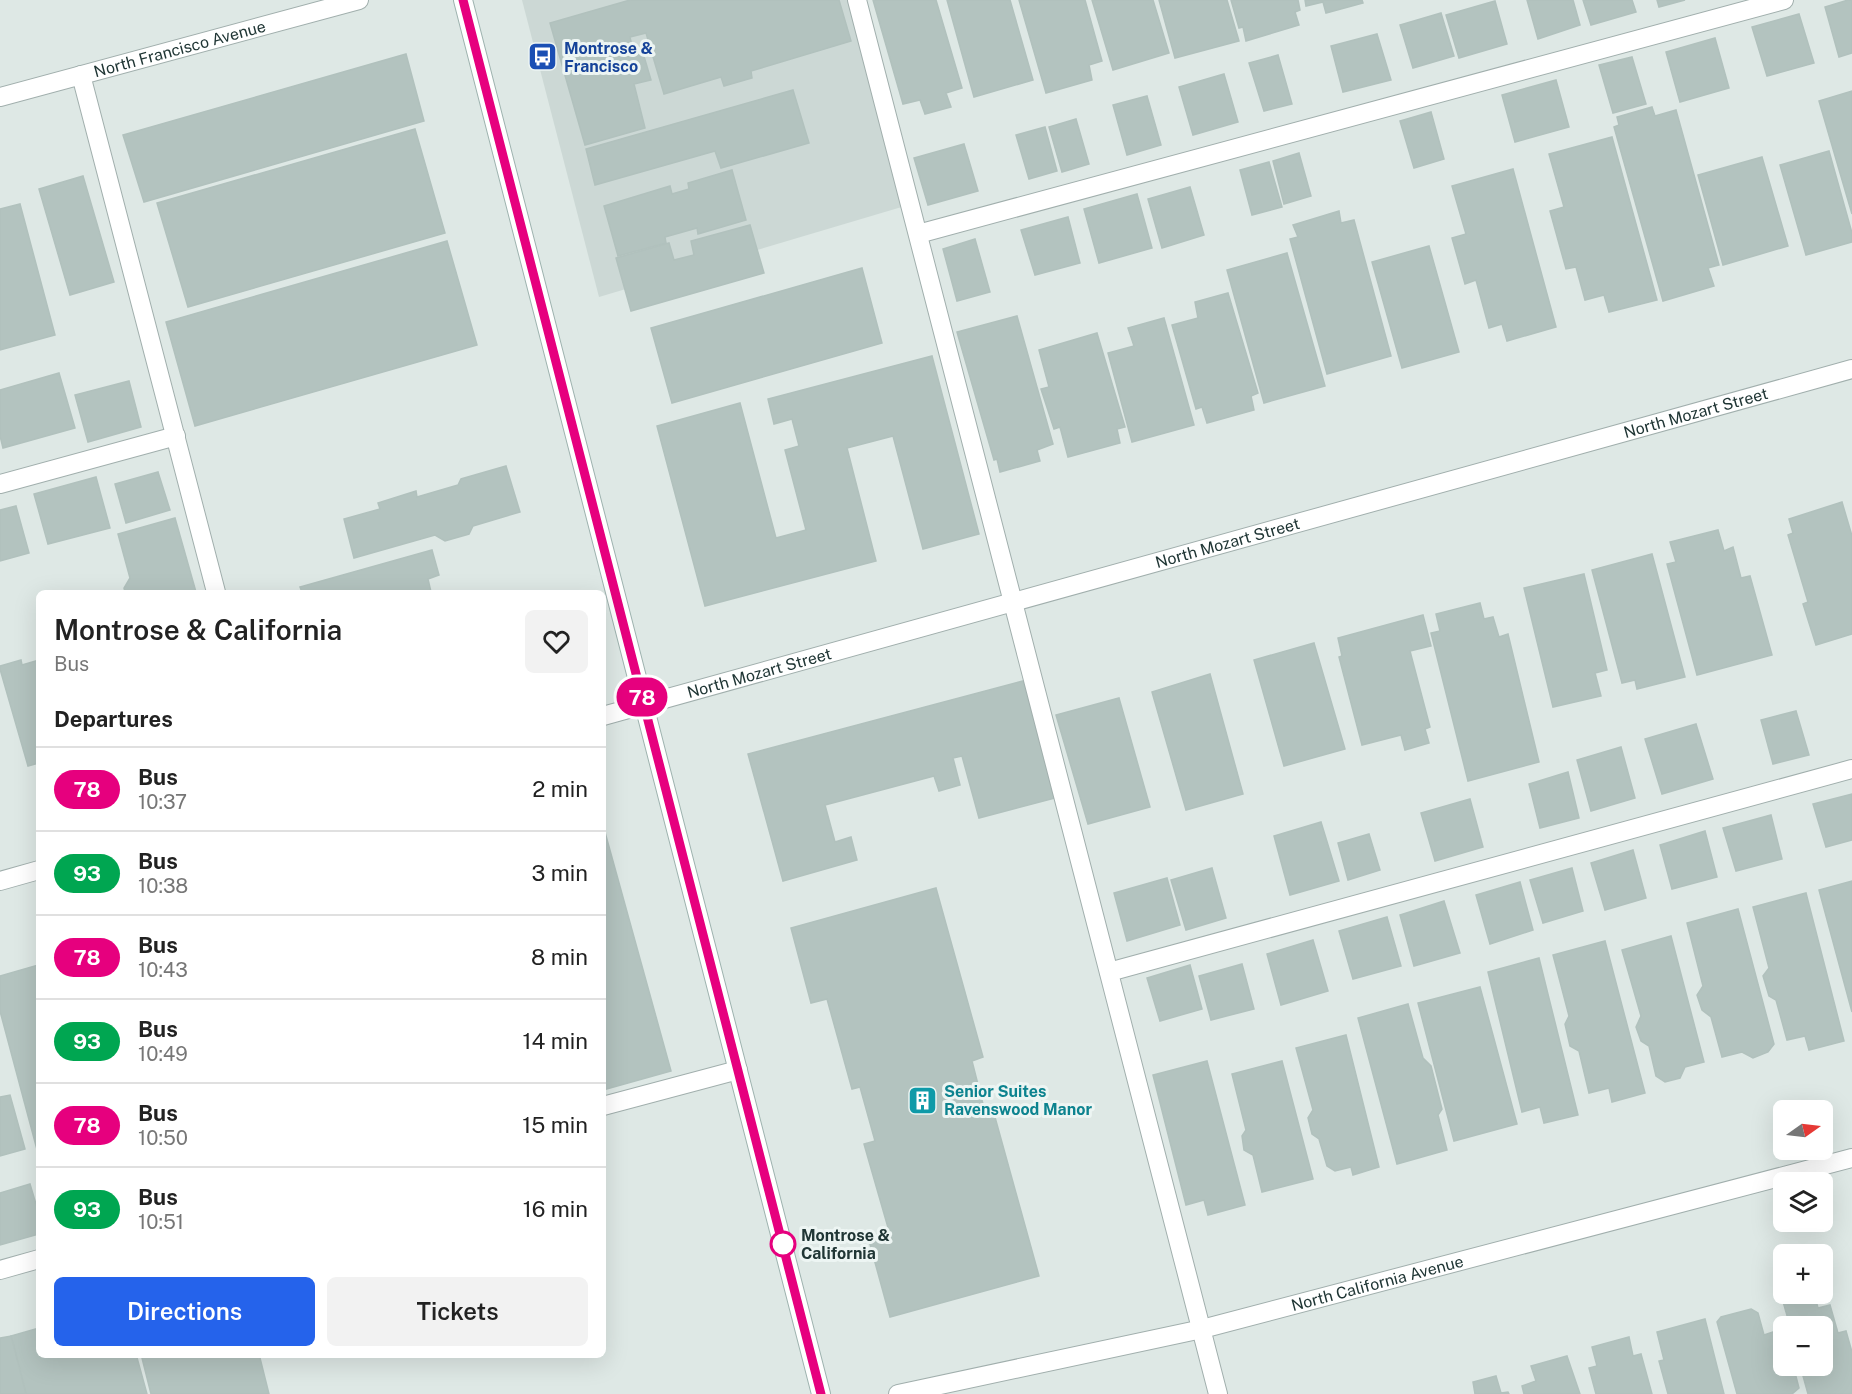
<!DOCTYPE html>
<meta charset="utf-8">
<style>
body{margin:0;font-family:"Public Sans",sans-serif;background:#f2f2f2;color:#222;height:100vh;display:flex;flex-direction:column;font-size:22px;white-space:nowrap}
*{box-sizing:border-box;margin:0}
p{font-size:20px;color:#767676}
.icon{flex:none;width:33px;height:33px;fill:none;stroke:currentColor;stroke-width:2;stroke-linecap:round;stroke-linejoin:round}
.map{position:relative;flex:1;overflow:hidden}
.sheet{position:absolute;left:36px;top:590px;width:570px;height:768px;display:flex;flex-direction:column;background:#fff;border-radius:9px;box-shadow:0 6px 24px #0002}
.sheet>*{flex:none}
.badge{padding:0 12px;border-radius:20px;font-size:21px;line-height:39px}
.needle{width:39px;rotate:76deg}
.controls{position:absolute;left:1773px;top:1100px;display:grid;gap:12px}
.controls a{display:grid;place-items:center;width:60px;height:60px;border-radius:9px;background:#fff;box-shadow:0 6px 24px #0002;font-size:30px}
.map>.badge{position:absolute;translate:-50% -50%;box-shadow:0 0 0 3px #fff}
h2{padding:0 18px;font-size:22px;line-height:54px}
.round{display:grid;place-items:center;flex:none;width:63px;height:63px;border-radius:9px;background:#f2f2f2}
.head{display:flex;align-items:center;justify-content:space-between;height:102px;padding:0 18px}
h1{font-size:28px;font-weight:600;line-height:45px}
.action{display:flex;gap:12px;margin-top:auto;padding:12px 18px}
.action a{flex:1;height:69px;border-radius:9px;background:#2563eb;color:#fff;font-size:24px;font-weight:600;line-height:69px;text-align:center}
.action a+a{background:#f2f2f2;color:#222}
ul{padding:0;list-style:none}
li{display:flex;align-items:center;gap:18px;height:84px;padding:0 18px;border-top:2px solid #e0e0e0}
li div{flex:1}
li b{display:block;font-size:22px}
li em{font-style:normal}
li .badge{min-width:66px;font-weight:700;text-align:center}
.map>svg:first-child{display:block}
</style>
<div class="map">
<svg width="1852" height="1394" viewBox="0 0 1852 1394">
<rect width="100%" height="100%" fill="#dee8e5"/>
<polygon fill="#ccd8d5" points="522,0 852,0 905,206 599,297"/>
<g fill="#b3c3bf" stroke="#b1c1bd" stroke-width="1.5">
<polygon points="630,0 839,0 851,41 751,71 752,78 724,86 721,77 664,94 646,33 630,37 634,56 643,53 651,80 634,84 645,128 585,145 550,23"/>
<polygon points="873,0 936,0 962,88 946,93 951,107 925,114 920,100 903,104"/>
<polygon points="947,0 1010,0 1033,80 974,97"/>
<polygon points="1019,0 1085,0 1102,61 1089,65 1092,80 1046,93"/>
<polygon points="1092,0 1153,0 1169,53 1113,70"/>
<polygon points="1159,0 1227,0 1239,41 1175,58"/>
<polygon points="1231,0 1298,0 1300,10 1295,12 1299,25 1246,41 1243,27 1239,28"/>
<polygon points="1305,0 1362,0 1363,3 1326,13 1323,2 1306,6"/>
<polygon points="1527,0 1573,0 1580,25 1538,39"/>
<polygon points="1583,0 1632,0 1636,12 1591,25"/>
<polygon points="1657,0 1685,0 1659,7"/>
<polygon points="1848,0 1852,0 1852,53 1839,57 1825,7"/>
<polygon points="1495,1 1507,44 1459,58 1446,15"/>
<polygon points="1441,13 1454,56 1413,68 1400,25"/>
<polygon points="1799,14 1814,63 1767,76 1752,27"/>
<polygon points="1377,34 1391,80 1343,92 1331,46"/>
<polygon points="1715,38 1729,88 1680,102 1666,52"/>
<polygon points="406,54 424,121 144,202 123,135"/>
<polygon points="1278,55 1292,104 1264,111 1249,63"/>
<polygon points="1632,57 1646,104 1613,113 1599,65"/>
<polygon points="1224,74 1238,122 1193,135 1179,87"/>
<polygon points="1556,80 1569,127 1515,142 1502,95"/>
<polygon points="793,90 809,143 721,168 715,151 595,185 586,149"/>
<polygon points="1852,91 1852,214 1819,101"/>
<polygon points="1147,96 1161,145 1127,155 1113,105"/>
<polygon points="1652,107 1655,116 1676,110 1719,265 1708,268 1714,286 1663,301 1614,127 1619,125 1617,117"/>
<polygon points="1431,112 1444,159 1414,168 1400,121"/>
<polygon points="1076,119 1089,164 1062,172 1049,127"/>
<polygon points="1045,127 1057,171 1029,179 1016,135"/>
<polygon points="415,129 445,233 188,307 157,203"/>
<polygon points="1612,137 1657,300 1609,312 1604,295 1585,300 1576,267 1566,269 1550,211 1564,207 1549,154"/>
<polygon points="964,144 978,191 928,205 914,158"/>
<polygon points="1829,151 1852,233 1852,242 1806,255 1780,165"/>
<polygon points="1299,153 1311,196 1284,204 1273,161"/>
<polygon points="1762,157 1788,246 1723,265 1698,175"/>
<polygon points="1269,162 1282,207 1252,215 1240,170"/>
<polygon points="1513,169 1556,327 1507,341 1502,324 1489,328 1476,280 1465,284 1452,238 1466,234 1452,186"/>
<polygon points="732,170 746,220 698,234 697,228 665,237 666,243 618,256 604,206 670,186 672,194 689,189 688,183"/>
<polygon points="83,176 114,282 70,295 39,189"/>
<polygon points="1190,187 1204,235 1162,248 1148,199"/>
<polygon points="1137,194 1152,248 1099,263 1084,209"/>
<polygon points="20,204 55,335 0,350 0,209"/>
<polygon points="1339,211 1341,223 1354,220 1391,356 1327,374 1290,239 1298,237 1293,225"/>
<polygon points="1068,217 1080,263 1035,275 1021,230"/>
<polygon points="750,225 764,273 631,311 616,258 669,243 674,260 694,255 691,241"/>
<polygon points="975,239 990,292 957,301 943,249"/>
<polygon points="447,241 477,345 195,426 166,322"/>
<polygon points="1429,246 1459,352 1402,368 1372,262"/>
<polygon points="1287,253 1325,386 1264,403 1227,270"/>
<polygon points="862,268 882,343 672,403 651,328"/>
<polygon points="1228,293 1258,393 1251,396 1254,410 1207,423 1202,407 1196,409 1172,325 1198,318 1195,302"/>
<polygon points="1017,316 1053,444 1037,450 1040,461 1000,472 997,459 994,460 957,332"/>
<polygon points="1164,318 1194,425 1132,442 1108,353 1134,346 1128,328"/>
<polygon points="1097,333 1125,427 1117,429 1120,443 1068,457 1060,427 1054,429 1041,389 1049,387 1039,350"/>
<polygon points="932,356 979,534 923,549 893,436 847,448 876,561 705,606 657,426 740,403 776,538 806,530 785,450 799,446 792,419 774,424 768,399"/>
<polygon points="59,373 75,428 3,448 0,436 0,390"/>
<polygon points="129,381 141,427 88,442 75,395"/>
<polygon points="506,466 520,512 473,526 469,534 445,541 435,535 354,558 344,519 380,509 378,503 416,491 417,497 458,485 461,479"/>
<polygon points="158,472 170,510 126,523 115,484"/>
<polygon points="96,477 110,528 48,544 34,494"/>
<polygon points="1842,502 1852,536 1852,634 1816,645 1803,604 1808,602 1788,535 1793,533 1789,519"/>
<polygon points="16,506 29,553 0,561 0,510"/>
<polygon points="175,518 196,592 125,592 124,588 130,578 118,534"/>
<polygon points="1718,530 1724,551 1733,547 1741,578 1750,576 1772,655 1697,675 1667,564 1676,562 1670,542"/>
<polygon points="432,550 439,575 428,579 431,592 302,592 300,587"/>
<polygon points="1652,554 1685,677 1637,689 1635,680 1622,683 1592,570"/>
<polygon points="1584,574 1607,670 1595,673 1601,696 1553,707 1524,588"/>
<polygon points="1480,603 1484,619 1493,617 1499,637 1508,634 1539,762 1468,781 1431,633 1440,631 1436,614"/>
<polygon points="1423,615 1431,646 1410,651 1430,727 1425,729 1429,743 1405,750 1401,735 1362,745 1339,657 1342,656 1338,638"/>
<polygon points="1314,643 1345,749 1284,766 1254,660"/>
<polygon points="21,660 22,665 39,660 39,763 28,766 0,669 0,666"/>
<polygon points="1210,674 1243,794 1186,810 1152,692"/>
<polygon points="1023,681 1055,798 979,818 962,756 953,758 960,785 939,791 934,776 825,805 835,842 851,837 857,860 783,881 748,754"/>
<polygon points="1119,698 1150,807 1088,824 1056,715"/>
<polygon points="1796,711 1809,755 1773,764 1761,720"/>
<polygon points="1696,724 1713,779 1662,794 1645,739"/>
<polygon points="1621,747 1635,798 1591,811 1577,760"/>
<polygon points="1568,772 1579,818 1540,828 1529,784"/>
<polygon points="1852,794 1852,840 1826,847 1813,804"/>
<polygon points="1470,799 1483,847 1435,861 1421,813"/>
<polygon points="1771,815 1782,859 1736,871 1723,828"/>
<polygon points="1321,822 1339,881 1290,895 1274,836"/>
<polygon points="603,825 671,1071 603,1090"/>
<polygon points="1705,831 1717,877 1672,889 1660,845"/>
<polygon points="1369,834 1380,870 1348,880 1338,843"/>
<polygon points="1633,850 1646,898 1605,910 1591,863"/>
<polygon points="1212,868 1226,918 1186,930 1171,880"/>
<polygon points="1572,868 1583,911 1543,923 1530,880"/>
<polygon points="1167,878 1180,925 1127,941 1114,893"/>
<polygon points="1852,881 1852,1012 1819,890"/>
<polygon points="1520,882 1533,930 1490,944 1476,895"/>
<polygon points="936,888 983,1057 972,1061 985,1112 993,1110 1039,1276 890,1317 868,1237 889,1231 864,1144 875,1141 860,1087 852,1089 827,999 811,1003 791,928"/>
<polygon points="1806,893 1844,1041 1809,1050 1805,1036 1787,1040 1776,1000 1769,996 1763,976 1769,968 1753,907"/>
<polygon points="1444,901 1460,953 1414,966 1400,915"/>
<polygon points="1738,909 1774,1044 1768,1052 1753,1058 1742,1052 1722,1057 1711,1017 1702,1010 1697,995 1703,986 1687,923"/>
<polygon points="1387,917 1401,966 1353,979 1339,931"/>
<polygon points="1671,936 1704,1062 1685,1067 1680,1078 1665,1082 1656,1076 1649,1046 1641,1041 1636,1027 1641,1016 1622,950"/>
<polygon points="1313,940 1328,991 1281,1005 1267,954"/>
<polygon points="1605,941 1645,1093 1612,1102 1609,1088 1589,1093 1579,1051 1570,1046 1565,1024 1569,1016 1553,955"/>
<polygon points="1539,958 1578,1115 1544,1123 1540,1107 1522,1112 1488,972"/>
<polygon points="1242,964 1254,1009 1211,1020 1199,976"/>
<polygon points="38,965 39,966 39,1157 0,1011 0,976"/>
<polygon points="1190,965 1202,1009 1160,1021 1147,978"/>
<polygon points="1480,987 1517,1124 1454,1141 1418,1003"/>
<polygon points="1408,1004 1423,1058 1431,1066 1442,1109 1438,1115 1447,1150 1397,1164 1358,1018"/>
<polygon points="1346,1035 1379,1167 1353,1175 1351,1167 1335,1171 1327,1166 1319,1139 1312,1134 1308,1118 1313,1110 1296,1048"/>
<polygon points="1207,1061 1245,1205 1208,1215 1204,1200 1186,1205 1153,1075"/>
<polygon points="1282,1061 1313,1179 1262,1192 1253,1155 1244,1150 1242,1136 1246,1130 1232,1074"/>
<polygon points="10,1095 25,1149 0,1156 0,1097"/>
<polygon points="30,1184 39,1214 39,1234 0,1245 0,1193"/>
<polygon points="1798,1293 1814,1293 1818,1308 1830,1305 1838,1333 1846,1331 1852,1352 1852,1394 1808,1394 1800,1365 1822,1365 1822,1326 1790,1326 1782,1298"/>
<polygon points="1751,1309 1758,1313 1764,1335 1776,1331 1784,1365 1793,1365 1799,1388 1792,1394 1737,1394 1717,1322 1721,1317"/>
<polygon points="1705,1319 1724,1394 1668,1394 1659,1361 1664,1360 1657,1332"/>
<polygon points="39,1328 39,1354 136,1354 147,1394 26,1394 11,1336"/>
<polygon points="11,1336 26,1394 0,1394 0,1338"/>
<polygon points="1629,1337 1633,1356 1641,1354 1652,1394 1596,1394 1589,1368 1597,1366 1592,1347"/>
<polygon points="141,1354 259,1354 269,1394 151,1394"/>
<polygon points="1567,1356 1580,1394 1524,1394 1522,1386 1536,1381 1531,1366"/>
<polygon points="1496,1376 1501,1393 1508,1392 1509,1394 1475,1394 1473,1382"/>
</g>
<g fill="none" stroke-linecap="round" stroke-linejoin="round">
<defs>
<g id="lane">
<polyline points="857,0 1218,1394"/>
<polyline points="81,75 216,592"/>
<polyline points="918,234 1784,0"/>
<polyline points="0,484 176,436"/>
<polyline points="1109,972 1852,769"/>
<polyline points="603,1106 738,1070"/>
<polyline points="0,1270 39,1259"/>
</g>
<g id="street">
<path id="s1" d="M0,97L359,0"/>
<path id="s2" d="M603,716L1852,369"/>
<polyline points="0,881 39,870"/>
<path id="s3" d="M898,1394L1202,1329L1852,1158"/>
</g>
<polyline id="secondary" points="463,0 821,1394"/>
</defs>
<use href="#lane" stroke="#a1afad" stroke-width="20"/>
<use href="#street" stroke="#a1afad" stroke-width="20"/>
<use href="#secondary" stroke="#9eb3af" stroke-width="20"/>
<use href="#lane" stroke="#fff" stroke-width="18"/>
<use href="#street" stroke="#fff" stroke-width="18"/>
<use href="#secondary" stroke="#fff" stroke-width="18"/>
</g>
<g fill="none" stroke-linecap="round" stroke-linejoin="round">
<defs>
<polyline id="line" points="463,0 821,1394"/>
</defs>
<use href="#line" stroke="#fff" stroke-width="14"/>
<use href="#line" stroke="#e6007e" stroke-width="9"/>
</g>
<defs>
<symbol id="bus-square" viewBox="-11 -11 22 22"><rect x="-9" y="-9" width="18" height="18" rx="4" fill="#1a4fb4" stroke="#edf5f3"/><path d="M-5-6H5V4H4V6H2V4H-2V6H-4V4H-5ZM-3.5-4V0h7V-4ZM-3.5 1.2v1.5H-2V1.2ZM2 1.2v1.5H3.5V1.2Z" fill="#fff"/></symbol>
<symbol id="building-square" viewBox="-11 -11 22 22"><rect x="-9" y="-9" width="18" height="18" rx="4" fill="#0f9aa8" stroke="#edf5f3"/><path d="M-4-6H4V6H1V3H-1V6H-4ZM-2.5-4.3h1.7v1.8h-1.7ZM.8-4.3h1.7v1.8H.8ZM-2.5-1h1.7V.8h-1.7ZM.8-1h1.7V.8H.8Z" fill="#fff"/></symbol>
</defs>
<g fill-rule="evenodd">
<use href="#bus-square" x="526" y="40" width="33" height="33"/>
<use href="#building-square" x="906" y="1084" width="33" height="33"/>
</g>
<circle fill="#fff" stroke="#e6007e" stroke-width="3" cx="783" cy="1244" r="12"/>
<g text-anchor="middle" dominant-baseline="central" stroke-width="6" stroke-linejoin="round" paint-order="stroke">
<g font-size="16" fill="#203635" stroke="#edf5f3">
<text stroke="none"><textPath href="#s1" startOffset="186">North Francisco Avenue</textPath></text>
<text stroke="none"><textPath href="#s2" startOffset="1134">North Mozart Street</textPath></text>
<text stroke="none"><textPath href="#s2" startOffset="648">North Mozart Street</textPath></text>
<text stroke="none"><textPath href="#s2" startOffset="162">North Mozart Street</textPath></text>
<text stroke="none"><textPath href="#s3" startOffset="492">North California Avenue</textPath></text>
</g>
<g font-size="16" font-weight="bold" fill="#164399" stroke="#edf5f3" text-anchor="start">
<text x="564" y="48">Montrose &amp;<tspan x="564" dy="18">Francisco</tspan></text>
</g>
<g font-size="16" font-weight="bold" fill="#0d838f" stroke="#edf5f3" text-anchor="start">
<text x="944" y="1091">Senior Suites<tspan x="944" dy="18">Ravenswood Manor</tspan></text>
</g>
<g font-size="16" font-weight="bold" fill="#203635" stroke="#edf5f3" text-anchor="start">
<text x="801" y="1235">Montrose &amp;<tspan x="801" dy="18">California</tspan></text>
</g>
</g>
</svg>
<div class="controls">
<a><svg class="needle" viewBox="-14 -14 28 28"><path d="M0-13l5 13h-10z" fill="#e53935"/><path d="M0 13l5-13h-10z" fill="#767676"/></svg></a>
<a><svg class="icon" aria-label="layers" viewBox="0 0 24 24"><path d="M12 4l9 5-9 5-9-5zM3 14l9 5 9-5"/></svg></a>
<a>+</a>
<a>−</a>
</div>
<b class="badge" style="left:642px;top:697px;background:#e6007e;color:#fff">78</b>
<section class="sheet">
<div class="head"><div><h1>Montrose &amp; California</h1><p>Bus</p></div><a class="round"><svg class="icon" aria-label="heart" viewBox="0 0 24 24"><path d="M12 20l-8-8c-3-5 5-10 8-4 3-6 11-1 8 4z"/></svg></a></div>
<h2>Departures</h2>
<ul>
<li><span class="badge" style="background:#e6007e;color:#fff">78</span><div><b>Bus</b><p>10:37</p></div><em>2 min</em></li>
<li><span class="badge" style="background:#00a651;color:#fff">93</span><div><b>Bus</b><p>10:38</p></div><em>3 min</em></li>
<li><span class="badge" style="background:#e6007e;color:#fff">78</span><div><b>Bus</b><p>10:43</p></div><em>8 min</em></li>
<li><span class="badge" style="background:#00a651;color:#fff">93</span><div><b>Bus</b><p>10:49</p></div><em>14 min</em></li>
<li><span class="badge" style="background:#e6007e;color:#fff">78</span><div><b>Bus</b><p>10:50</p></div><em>15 min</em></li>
<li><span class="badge" style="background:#00a651;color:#fff">93</span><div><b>Bus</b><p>10:51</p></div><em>16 min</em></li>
</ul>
<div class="action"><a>Directions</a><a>Tickets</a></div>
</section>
</div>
